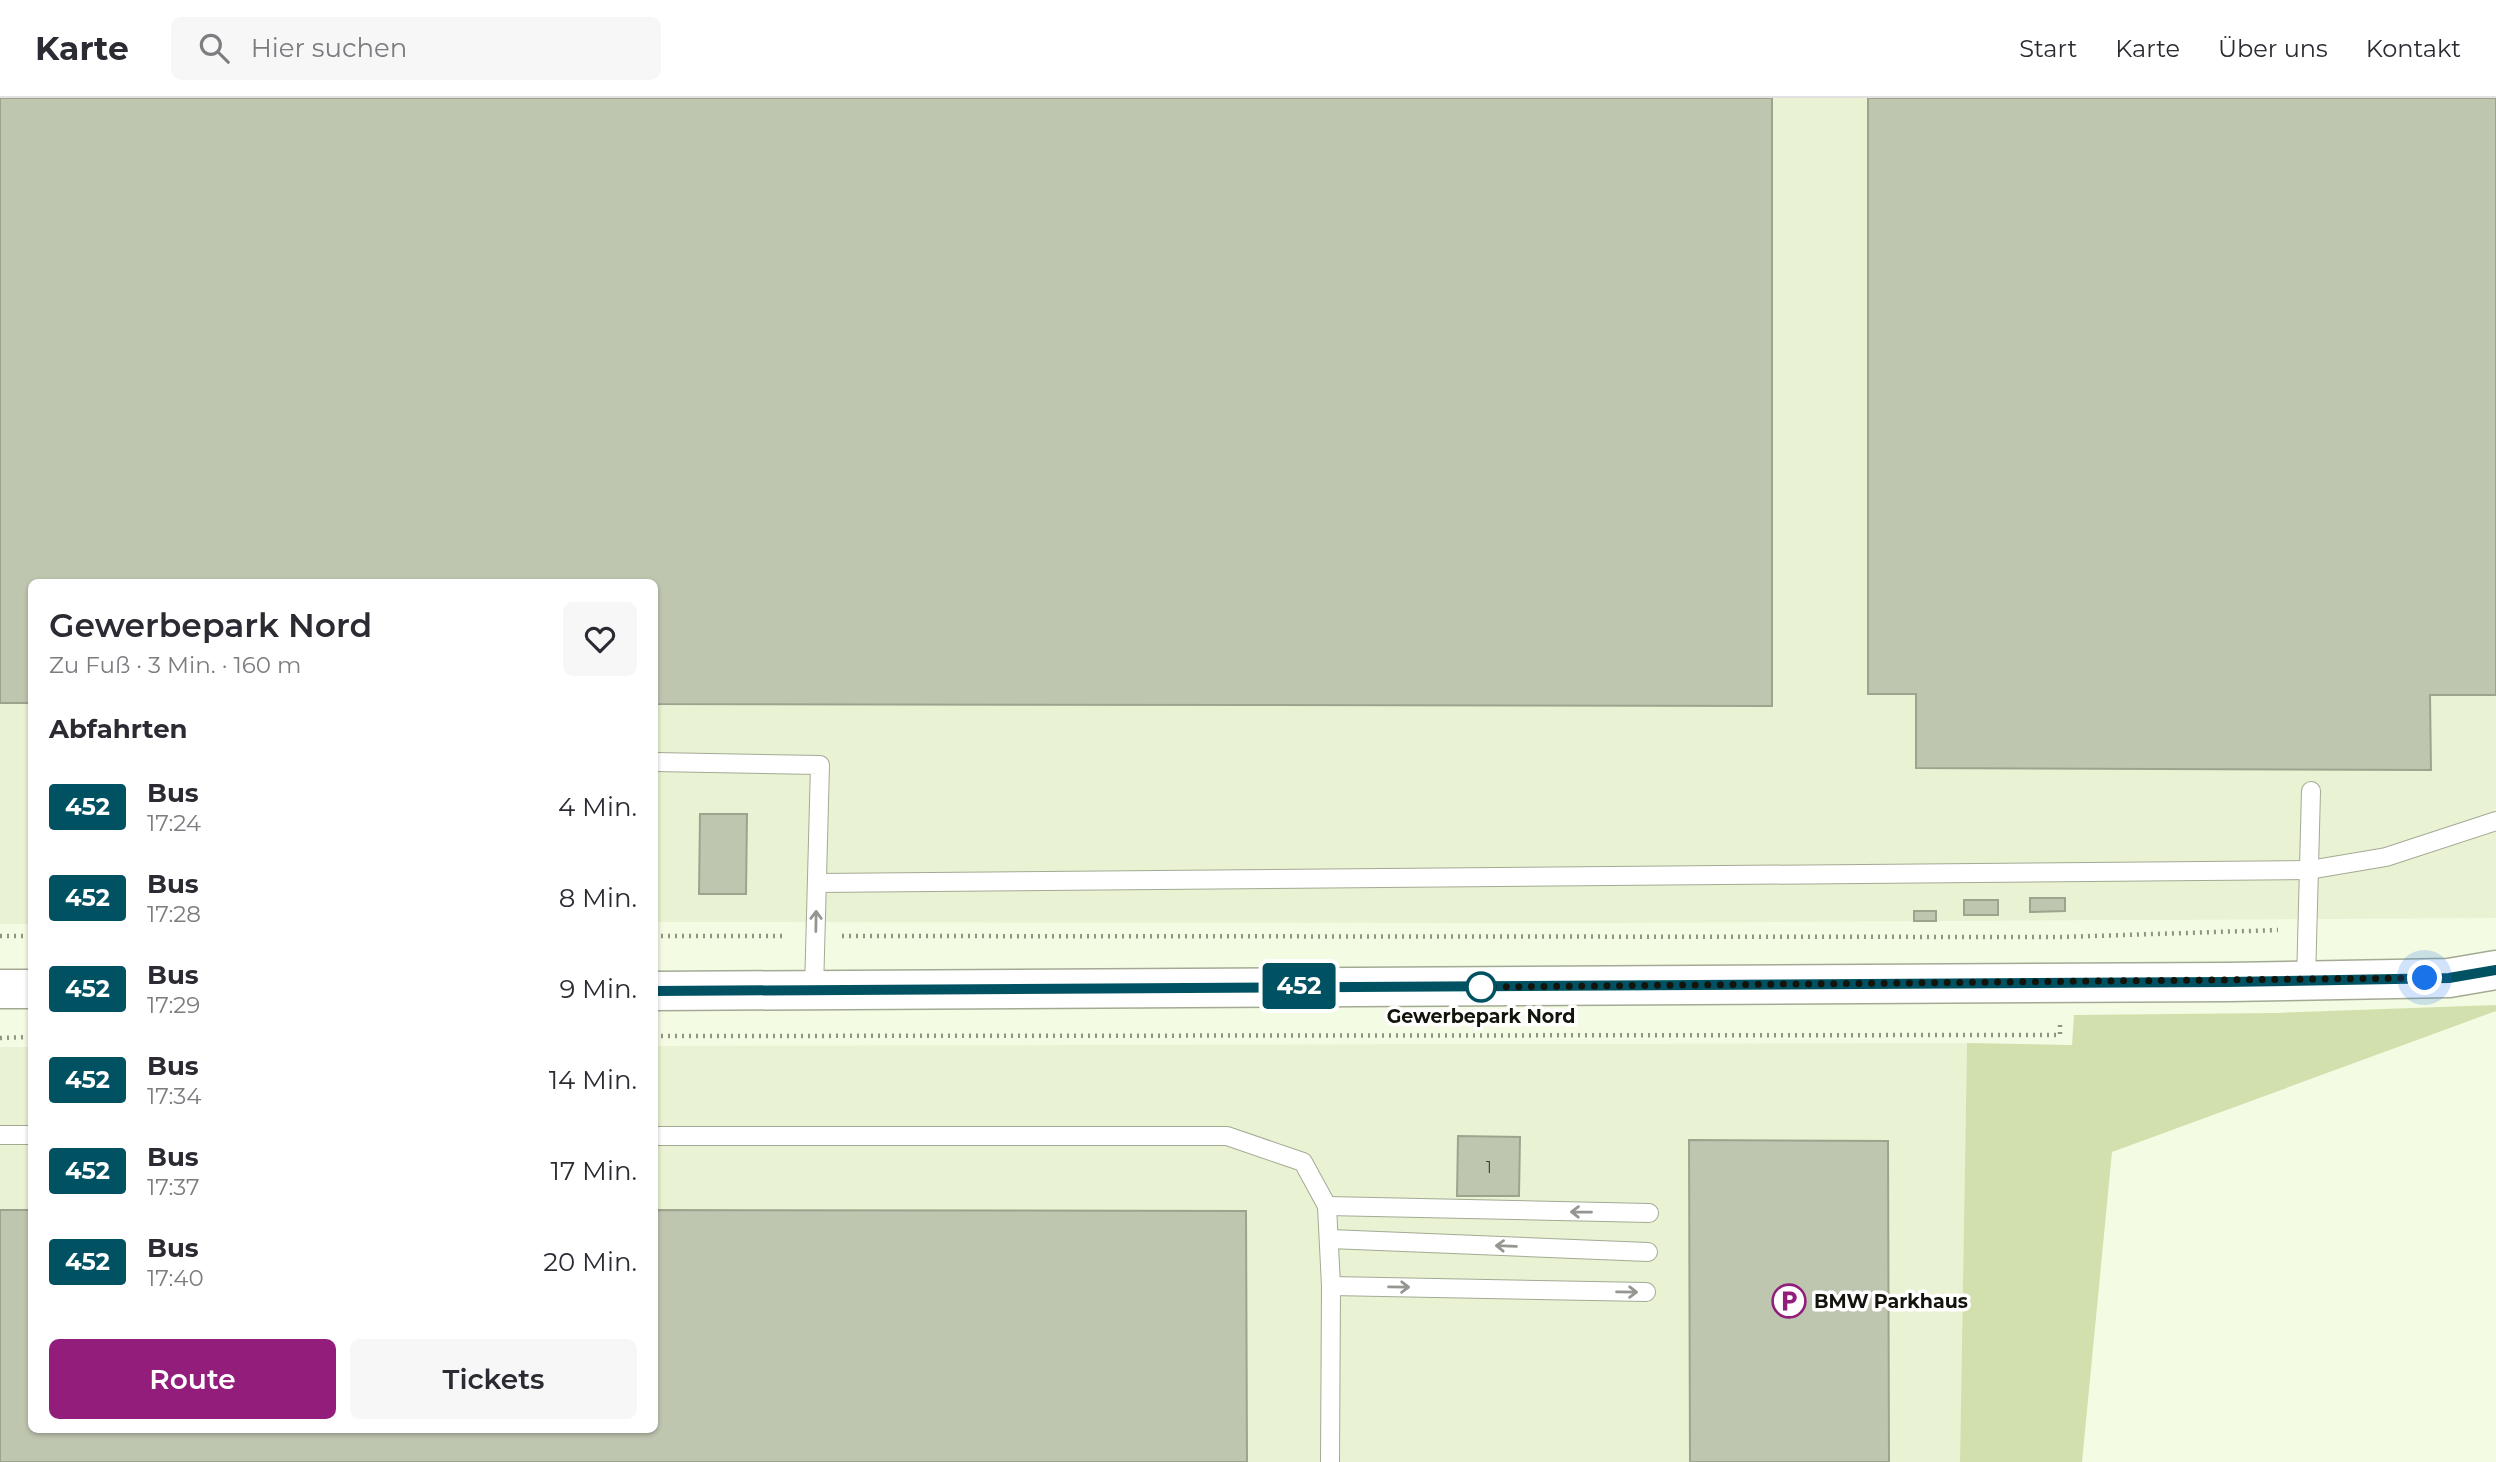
<!DOCTYPE html>
<html lang="de">
<meta charset="utf-8">
<style>
body{margin:0;font-family:Montserrat,sans-serif;background:#f7f7f7;color:#2b2b33;height:100vh;display:flex;flex-direction:column;font-size:26px;white-space:nowrap}
*{box-sizing:border-box;margin:0}
p{font-size:23px;color:#7c7c81}
.icon{flex:none;width:38px;height:38px;fill:none;stroke:currentColor;stroke-width:2;stroke-linecap:round;stroke-linejoin:round}
.map{position:relative;flex:1;overflow:hidden}
.drawer{position:absolute;left:28px;top:481px;width:630px;height:854px;display:flex;flex-direction:column;background:#fff;border-radius:10px;box-shadow:0 2px 5px #0004}
.drawer>*{flex:none}
.badge{padding:0 14px;border-radius:5px;font-size:24px;line-height:46px}
.you{position:absolute;width:35px;height:35px;margin:-18px;border:5px solid #fff;border-radius:50%;background:#1a73e8;box-shadow:0 0 0 10px #1a73e833}
.map>.badge{position:absolute;translate:-50% -50%;box-shadow:0 0 0 4px #fff}
h2{padding:0 21px;font-size:26px;line-height:63px}
.round{display:grid;place-items:center;flex:none;width:74px;height:74px;border-radius:10px;background:#f7f7f7}
.headline{display:flex;align-items:center;justify-content:space-between;height:119px;padding:0 21px}
h1{font-size:33px;font-weight:600;line-height:52px}
.button{display:flex;gap:14px;margin-top:auto;padding:14px 21px}
.button a{flex:1;height:80px;border-radius:10px;background:#921d7b;color:#fff;font-size:28px;font-weight:600;line-height:80px;text-align:center}
.button a+a{background:#f7f7f7;color:#2b2b33}
ul{padding:0;list-style:none}
li{display:flex;align-items:center;gap:21px;height:91px;padding:0 21px}
li div{flex:1}
li b{display:block;font-size:26px}
li em{font-style:normal}
li .badge{min-width:77px;font-weight:700;text-align:center}
header{display:flex;align-items:center;gap:42px;box-sizing:border-box;height:98px;padding:0 35px;background:#fff;border-bottom:2px solid #e1e1e2}
header strong{font-size:33px}
nav{display:flex;gap:38px;margin-inline-start:auto;font-size:24px}
.search{width:490px;height:63px;background:#f7f7f7;display:flex;align-items:center;gap:18px;box-sizing:border-box;padding:0 24px;border-radius:10px;color:#7c7c81;font-size:26px}
.map>svg:first-child{display:block}
</style>
<header>
<strong>Karte</strong>
<div class="search"><svg class="icon" aria-label="search" viewBox="0 0 24 24"><circle cx="10" cy="10" r="6"/><path d="M15 15l6 6"/></svg>Hier suchen</div>
<nav><a>Start</a><a>Karte</a><a>Über uns</a><a>Kontakt</a></nav>
</header>
<div class="map">
<svg width="2496" height="1364" viewBox="0 0 2496 1364">
<rect width="100%" height="100%" fill="#f4fbe3"/>
<g fill="#e9f2d3">
<polygon points="0,0 2496,0 2496,820 1610,825 655,824 654,485 32,485 31,826 0,826"/>
<polygon points="1967,945 1960,1364 0,1364 0,949 31,949 32,1332 654,1332 655,948"/>
</g>
<polygon fill="#d2e0ae" points="2496,907 2496,913 2112,1054 2082,1364 1960,1364 1967,945 2072,947 2074,917 2275,915"/>
<g fill="#bfc6b0" stroke="#9da48e" stroke-width="2">
<polygon points="0,0 1772,0 1772,608 654,606 654,485 32,485 32,605 0,605"/>
<polygon points="1868,0 2496,0 2496,597 2430,597 2431,672 1916,670 1916,596 1868,596"/>
<polygon points="700,716 747,716 746,796 699,796"/>
<polygon points="2030,800 2065,800 2065,813 2030,814"/>
<rect x="1964" y="802" width="34" height="15"/>
<rect x="1914" y="813" width="22" height="10"/>
<polygon points="1458,1038 1520,1039 1519,1098 1457,1098"/>
<polygon points="1689,1042 1888,1043 1889,1364 1690,1364"/>
<polygon points="0,1112 32,1112 32,1332 654,1332 654,1112 1246,1113 1247,1364 0,1364"/>
</g>
<g fill="none" stroke-linecap="round" stroke-linejoin="round">
<defs>
<g id="lane">
<polyline points="654,664 820,667 814,892"/>
<polyline points="817,785 2309,772 2386,759 2496,723"/>
<polyline points="2306,883 2311,693"/>
<polyline points="0,1037 32,1037"/>
<polyline points="654,1038 1227,1038 1303,1064 1327,1108 1331,1188 1330,1364"/>
<polyline points="1327,1108 1649,1115"/>
<polyline points="1330,1141 1648,1154"/>
<polyline points="1331,1188 1646,1194"/>
</g>
<g id="secondary">
<polyline points="0,891 32,891"/>
<polyline points="654,893 2228,884 2449,880 2496,872"/>
</g>
</defs>
<use href="#lane" stroke="#a3aa94" stroke-width="20"/>
<use href="#secondary" stroke="#a3aa94" stroke-width="41"/>
<g stroke="#8f9483" stroke-width="4.5" stroke-dasharray="2 5" stroke-linecap="butt">
<polyline points="0,838 32,838"/>
<polyline points="654,838 787,838"/>
<polyline points="842,838 2062,839 2278,832"/>
<polyline points="654,938 2060,937 2060,922"/>
<polyline points="0,940 32,939"/>
</g>
<use href="#lane" stroke="#fff" stroke-width="18"/>
<use href="#secondary" stroke="#fff" stroke-width="38"/>
</g>
<defs><path id="oneway-shaft" d="M-6 0H5M1.5-3L5.5 0L1.5 3" fill="none" stroke-width="1.6" stroke-linecap="round" stroke-linejoin="round" transform="scale(1.75)"/></defs>
<g stroke="#959692">
<use href="#oneway-shaft" transform="translate(816 823) rotate(-89)"/>
<use href="#oneway-shaft" transform="translate(1581 1114) rotate(-179)"/>
<use href="#oneway-shaft" transform="translate(1506 1148) rotate(-178)"/>
<use href="#oneway-shaft" transform="translate(1399 1189) rotate(1)"/>
<use href="#oneway-shaft" transform="translate(1627 1194) rotate(1)"/>
</g>
<g fill="none" stroke-linecap="round" stroke-linejoin="round">
<defs>
<polyline id="line" points="654,893 2228,884 2449,880 2496,872"/>
</defs>
<use href="#line" stroke="#fff" stroke-width="16"/>
<use href="#line" stroke="#005262" stroke-width="10"/>
<polyline stroke="#13150d" stroke-width="7" stroke-dasharray="0 12.6" points="1481,889 2425,880"/>
</g>
<defs>
<symbol id="parking-ring" viewBox="-11 -11 22 22"><circle r="9.5" fill="#fff" stroke="#921d7b" stroke-width="1.5"/><path d="M-3.5-5.5H1a3.5 3.5 0 0 1 0 7H-1V5.5H-3.5ZM-1-3.4V-.6H.8a1.4 1.4 0 0 0 0-2.8Z" fill="#921d7b"/></symbol>
</defs>
<g fill-rule="evenodd">
<use href="#parking-ring" x="1770" y="1184" width="38" height="38"/>
</g>
<circle fill="#fff" stroke="#005262" stroke-width="3.5" cx="1481" cy="889" r="14"/>
<g text-anchor="middle" dominant-baseline="central" stroke-width="7" stroke-linejoin="round" paint-order="stroke">
<g font-size="16" fill="#3e4136">
<text x="1489" y="1069">1</text>
</g>
<g font-size="19" font-weight="bold" fill="#13150d" stroke="#fff">
<text x="1481" y="918">Gewerbepark Nord</text>
</g>
<g font-size="19" font-weight="bold" fill="#13150d" stroke="#fff" text-anchor="start">
<text x="1814" y="1203">BMW Parkhaus</text>
</g>
</g>
</svg>
<div class="you" style="left:2425px;top:880px"></div>
<b class="badge" style="left:1299px;top:888px;background:#005262;color:#fff">452</b>
<section class="drawer">
<div class="headline"><div><h1>Gewerbepark Nord</h1><p>Zu Fuß · 3 Min. · 160 m</p></div><a class="round"><svg class="icon" aria-label="heart" viewBox="0 0 24 24"><path d="M12 20l-8-8c-3-5 5-10 8-4 3-6 11-1 8 4z"/></svg></a></div>
<h2>Abfahrten</h2>
<ul>
<li><span class="badge" style="background:#005262;color:#fff">452</span><div><b>Bus</b><p>17:24</p></div><em>4 Min.</em></li>
<li><span class="badge" style="background:#005262;color:#fff">452</span><div><b>Bus</b><p>17:28</p></div><em>8 Min.</em></li>
<li><span class="badge" style="background:#005262;color:#fff">452</span><div><b>Bus</b><p>17:29</p></div><em>9 Min.</em></li>
<li><span class="badge" style="background:#005262;color:#fff">452</span><div><b>Bus</b><p>17:34</p></div><em>14 Min.</em></li>
<li><span class="badge" style="background:#005262;color:#fff">452</span><div><b>Bus</b><p>17:37</p></div><em>17 Min.</em></li>
<li><span class="badge" style="background:#005262;color:#fff">452</span><div><b>Bus</b><p>17:40</p></div><em>20 Min.</em></li>
</ul>
<div class="button"><a>Route</a><a>Tickets</a></div>
</section>
</div>
